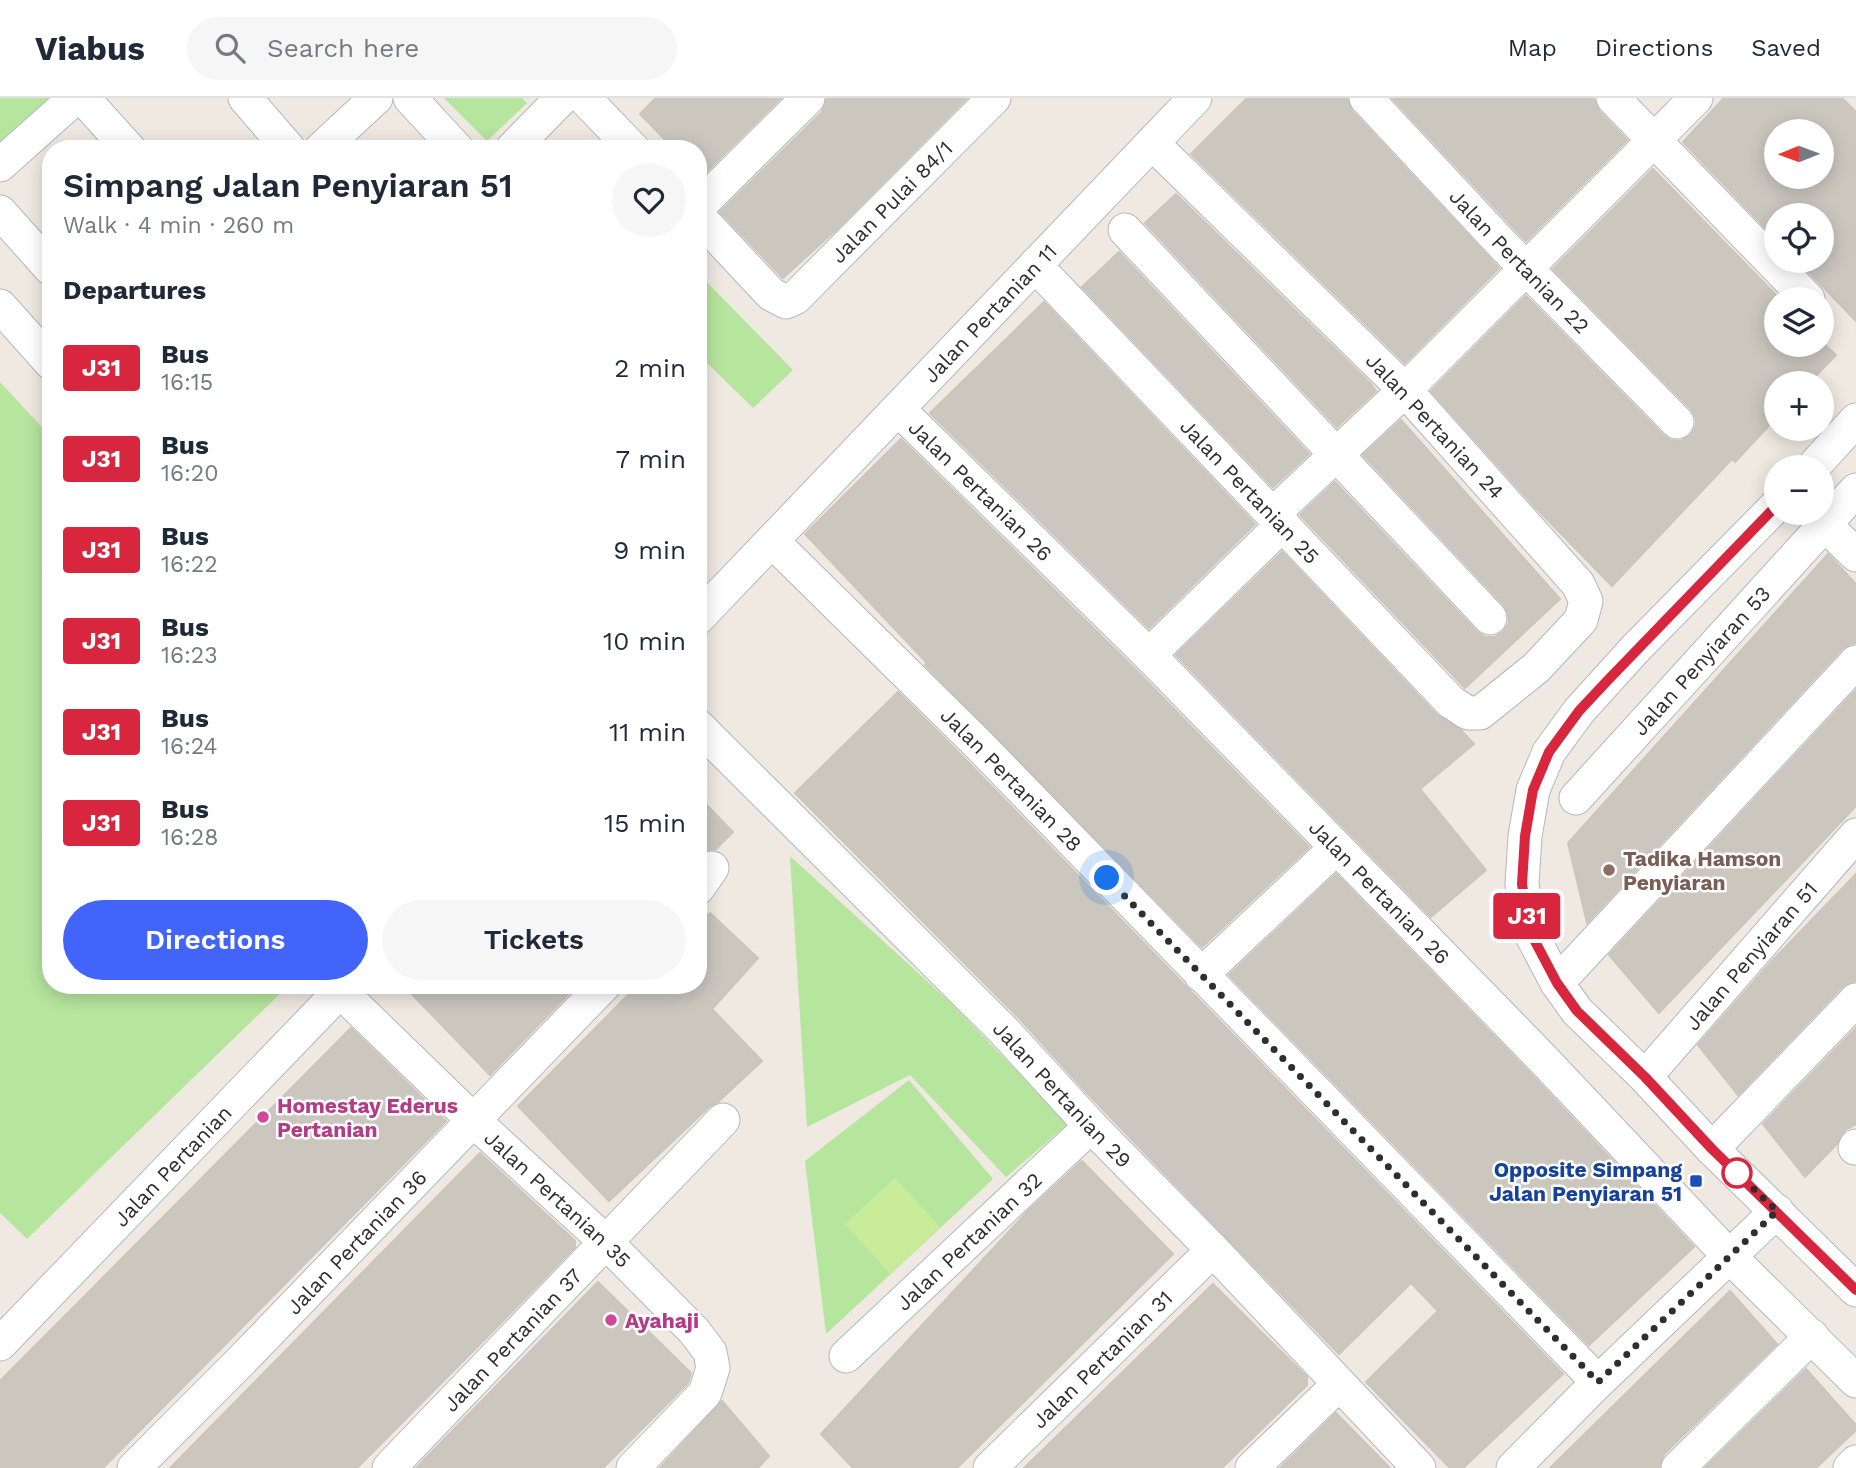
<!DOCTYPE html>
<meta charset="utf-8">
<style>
body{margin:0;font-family:"Work Sans",sans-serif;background:#f6f6f7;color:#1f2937;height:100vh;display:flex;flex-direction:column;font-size:26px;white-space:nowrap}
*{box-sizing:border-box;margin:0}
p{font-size:23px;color:#747a83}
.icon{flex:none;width:38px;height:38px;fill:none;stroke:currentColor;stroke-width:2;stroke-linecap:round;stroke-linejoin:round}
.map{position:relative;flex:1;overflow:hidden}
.sheet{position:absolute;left:42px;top:42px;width:665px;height:854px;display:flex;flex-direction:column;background:#fff;border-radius:28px;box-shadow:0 4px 18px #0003}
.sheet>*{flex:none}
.badge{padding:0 14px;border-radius:5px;font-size:24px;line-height:46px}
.needle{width:46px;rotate:269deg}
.buttons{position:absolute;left:1764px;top:21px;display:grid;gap:14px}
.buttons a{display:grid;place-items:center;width:70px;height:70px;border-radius:50%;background:#fff;box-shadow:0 4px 18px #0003;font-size:35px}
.you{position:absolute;width:35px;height:35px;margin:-18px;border:5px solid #fff;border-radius:50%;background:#1a73e8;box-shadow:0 0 0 10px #1a73e833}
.map>.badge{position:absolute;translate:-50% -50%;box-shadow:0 0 0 4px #fff}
h2{padding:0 21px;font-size:26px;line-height:63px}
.round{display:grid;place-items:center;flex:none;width:74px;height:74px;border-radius:37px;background:#f6f6f7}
.head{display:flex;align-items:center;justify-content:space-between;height:119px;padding:0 21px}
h1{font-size:33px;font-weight:600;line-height:52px}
.cta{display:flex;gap:14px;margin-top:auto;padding:14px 21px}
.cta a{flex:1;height:80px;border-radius:42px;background:#4264fb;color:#fff;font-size:28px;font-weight:600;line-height:80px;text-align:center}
.cta a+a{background:#f6f6f7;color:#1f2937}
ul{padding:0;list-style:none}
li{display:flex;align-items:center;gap:21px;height:91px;padding:0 21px}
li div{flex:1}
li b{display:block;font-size:26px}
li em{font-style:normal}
li .badge{min-width:77px;font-weight:700;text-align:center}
header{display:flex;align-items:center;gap:42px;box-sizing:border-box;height:98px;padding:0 35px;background:#fff;border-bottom:2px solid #e0e1e3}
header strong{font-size:33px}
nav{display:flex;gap:38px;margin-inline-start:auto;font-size:24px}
.search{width:490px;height:63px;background:#f6f6f7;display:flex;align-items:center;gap:18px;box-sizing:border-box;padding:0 24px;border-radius:38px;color:#747a83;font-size:26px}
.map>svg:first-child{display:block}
</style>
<header>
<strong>Viabus</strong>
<div class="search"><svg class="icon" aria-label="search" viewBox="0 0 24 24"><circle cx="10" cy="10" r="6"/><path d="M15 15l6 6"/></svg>Search here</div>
<nav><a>Map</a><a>Directions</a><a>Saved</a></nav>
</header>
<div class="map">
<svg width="1856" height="1370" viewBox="0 0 1856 1370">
<rect width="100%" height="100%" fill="#efe9e1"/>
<g fill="#b6e59e">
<polygon points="0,0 64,0 0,57"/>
<polygon points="444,0 522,0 527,5 487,43"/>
<polygon points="698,175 793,272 753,310 698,256"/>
<polygon points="0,284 51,339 51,887 289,887 27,1141 0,1115"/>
<polygon points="790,758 951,905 1068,1026 1006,1079 910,977 807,1029"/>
<polygon points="909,982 993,1081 826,1236 805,1063"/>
</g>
<polygon fill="#c9ec9a" points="895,1080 940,1129 890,1176 845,1126"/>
<g fill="#cbc7bf" stroke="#cbc5ba" stroke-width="2" fill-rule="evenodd">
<polygon points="656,0 781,0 701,79 698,75 698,51 674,51 640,16"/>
<polygon points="827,0 967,0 838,130 783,180 720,114 822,14"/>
<polygon points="1247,0 1347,0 1352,13 1499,170 1405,265 1191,56"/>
<polygon points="1392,0 1594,0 1599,13 1627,42 1526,143"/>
<path d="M1724,0H1842L1856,14V223L1798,163H1822V117H1776V141L1683,44ZM1776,33H1822V79H1776Z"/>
<polygon points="1653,71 1776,197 1776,247 1825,247 1836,257 1809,285 1776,285 1776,320 1735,364 1732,361 1612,488 1535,409 1431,293 1526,198 1663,337 1671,342 1681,343 1691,337 1696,328 1696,320 1691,311 1553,171"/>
<polygon points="1176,96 1371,286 1376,293 1337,329 1145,125"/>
<polygon points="1119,154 1309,356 1273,389 1082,189"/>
<polygon points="1044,204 1255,426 1149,530 930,315"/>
<polygon points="1401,322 1560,501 1465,590 1300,417 1335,384 1476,533 1485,539 1494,539 1503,534 1509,525 1508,515 1504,507 1363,357"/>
<polygon points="901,341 1135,571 1309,749 1202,849 925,567 927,565 805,436"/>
<polygon points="1282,454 1437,617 1461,632 1474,646 1420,691 1486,772 1431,819 1176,557"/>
<polygon points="1828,456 1856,486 1856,545 1850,546 1842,551 1587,825 1568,745"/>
<polygon points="1856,592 1856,708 1659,915 1609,857"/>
<polygon points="898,594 963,659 1563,1276 1463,1370 1450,1370 1366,1284 1438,1213 1411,1185 1339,1256 1087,995 1019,920 795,695"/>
<polygon points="698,698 733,734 716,751 705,752 698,757"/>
<polygon points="1336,776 1528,973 1694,1149 1589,1247 1229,877"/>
<polygon points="1856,776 1856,883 1842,889 1738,997 1698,947 1771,864"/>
<polygon points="710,815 758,860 712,911 762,963 718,1004 709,1009 609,1103 518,1008 638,887 698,887 698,826"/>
<polygon points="403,887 577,887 490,977"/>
<polygon points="351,930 446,1023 103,1370 0,1370 0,1283"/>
<polygon points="1856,930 1856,1026 1845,1032 1837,1046 1805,1079 1763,1026"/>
<polygon points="480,1055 575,1143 575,1149 497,1229 357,1370 170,1370"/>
<polygon points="1082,1063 1173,1156 957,1370 853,1370 821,1336 1027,1114"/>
<polygon points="598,1184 691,1275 688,1285 603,1370 416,1370"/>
<polygon points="1213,1186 1307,1279 1307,1287 1222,1370 1024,1370"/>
<polygon points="1730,1193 1777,1246 1664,1356 1659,1370 1550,1370"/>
<polygon points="1806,1271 1856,1327 1856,1332 1816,1370 1705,1370"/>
<polygon points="722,1303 769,1358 758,1370 660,1370"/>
<polygon points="1336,1315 1390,1370 1280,1370"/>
</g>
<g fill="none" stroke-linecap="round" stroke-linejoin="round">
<defs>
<g id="minor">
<polyline points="83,0 129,51"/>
<polyline points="245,0 289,51"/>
<polyline points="410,0 457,51"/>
<polyline points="584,0 633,51"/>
<path id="s1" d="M1366,0L1504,148L1677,324"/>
<polyline points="1613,0 1808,201"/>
<polyline points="321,51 376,0"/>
<polyline points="512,51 562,0"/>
<polyline points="0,67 75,0"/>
<polyline points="698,109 808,0"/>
<polyline points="0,114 51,171"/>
<path id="s2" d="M698,118L771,196L786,204L795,200L994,0"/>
<polyline points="1125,132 1490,520"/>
<path id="s3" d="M1035,167L1451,604L1468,615H1480L1536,570L1581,522L1586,503L1578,486L1405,292L1152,45"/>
<polyline points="0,208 51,265"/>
<path id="s4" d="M898,311L1149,557L1542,960L1729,1158L1856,1283"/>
<polyline points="1813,369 1856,322"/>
<polyline points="1776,408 1636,550 1579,613 1549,654 1533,692 1525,738 1522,786 1529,832 1557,885 1577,913 1645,979 1712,1051 1856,1192"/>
<polyline points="1813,415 1856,457"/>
<polyline points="1273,416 1405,292 1696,0"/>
<path id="s5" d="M772,443L977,645L1598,1284"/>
<path id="s6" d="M698,520L1195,0"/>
<polyline points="1149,557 1283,426"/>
<path id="s7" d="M698,628L1005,934L1091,1028L1213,1152L1419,1370"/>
<path id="s8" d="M1576,700L1856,392"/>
<polyline points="698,790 712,770"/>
<polyline points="1201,877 1336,750"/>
<polyline points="1557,885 1856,564"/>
<path id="s9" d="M340,893L473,1022L606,1144L694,1233L710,1254L713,1270L705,1295L633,1370"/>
<path id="s10" d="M1645,979L1856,737"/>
<polyline points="1855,1050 1856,1048"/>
<polyline points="1712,1051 1856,902"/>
<path id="s11" d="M0,1246L346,887"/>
<path id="s12" d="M846,1258L1091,1028"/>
<path id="s13" d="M134,1370L239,1265L604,887"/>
<path id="s14" d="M389,1370L723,1022"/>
<path id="s15" d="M990,1370L1213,1152"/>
<polyline points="1252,1370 1339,1286"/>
<polyline points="1513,1370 1598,1284 1777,1113"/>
<polyline points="1678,1370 1812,1238"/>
<polyline points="1850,1370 1856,1364"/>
</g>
</defs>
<use href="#minor" stroke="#b4b7c1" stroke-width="35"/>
<use href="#minor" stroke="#fff" stroke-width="33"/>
</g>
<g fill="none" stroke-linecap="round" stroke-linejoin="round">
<defs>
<polyline id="line" points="1776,408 1608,582 1579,613 1549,654 1533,692 1525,738 1522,786 1529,832 1557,885 1577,913 1645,979 1712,1051 1856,1192"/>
</defs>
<use href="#line" stroke="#fff" stroke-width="16"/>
<use href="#line" stroke="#d7263d" stroke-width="10"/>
<polyline stroke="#2e2e2e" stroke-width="7" stroke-dasharray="0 12.6" points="1107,780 1598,1284 1777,1113 1737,1075"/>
</g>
<circle fill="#8d6e63" stroke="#fff" stroke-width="2.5" cx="1609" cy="772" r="7"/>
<g fill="#d1479c" stroke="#fff" stroke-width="2.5">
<circle cx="263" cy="1019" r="7"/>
<circle cx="611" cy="1222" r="7"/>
</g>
<circle fill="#fff" stroke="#d7263d" stroke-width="3.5" cx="1737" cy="1075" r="14"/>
<rect fill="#1a4fb4" stroke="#fff" stroke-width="2.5" x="1689" y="1076" width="14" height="14" rx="3.5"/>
<g text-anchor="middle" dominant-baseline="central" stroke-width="5" stroke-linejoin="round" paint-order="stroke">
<g font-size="21" fill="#2e2e2e" stroke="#fff">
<text stroke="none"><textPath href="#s2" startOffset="270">Jalan Pulai 84/1</textPath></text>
<text stroke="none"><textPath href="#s1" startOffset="224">Jalan Pertanian 22</textPath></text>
<text stroke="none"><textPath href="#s6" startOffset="422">Jalan Pertanian 11</textPath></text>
<text transform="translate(1435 328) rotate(47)">Jalan Pertanian 24</text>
<text stroke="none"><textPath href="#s4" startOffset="116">Jalan Pertanian 26</textPath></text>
<text stroke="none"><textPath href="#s3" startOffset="312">Jalan Pertanian 25</textPath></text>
<text stroke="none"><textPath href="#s8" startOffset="186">Jalan Penyiaran 53</textPath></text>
<text stroke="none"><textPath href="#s5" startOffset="338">Jalan Pertanian 28</textPath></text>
<text stroke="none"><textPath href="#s4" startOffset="682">Jalan Pertanian 26</textPath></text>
<text stroke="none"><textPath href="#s10" startOffset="161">Jalan Penyiaran 51</textPath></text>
<text stroke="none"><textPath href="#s7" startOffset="518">Jalan Pertanian 29</textPath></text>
<text stroke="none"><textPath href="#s11" startOffset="248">Jalan Pertanian</textPath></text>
<text stroke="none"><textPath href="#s9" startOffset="301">Jalan Pertanian 35</textPath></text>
<text stroke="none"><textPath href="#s13" startOffset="317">Jalan Pertanian 36</textPath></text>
<text stroke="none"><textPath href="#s12" startOffset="168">Jalan Pertanian 32</textPath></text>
<text stroke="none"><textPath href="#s14" startOffset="178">Jalan Pertanian 37</textPath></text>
<text stroke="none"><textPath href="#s15" startOffset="156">Jalan Pertanian 31</textPath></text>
</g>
<g font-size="21" font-weight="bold" fill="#785e54" stroke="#fff" text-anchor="start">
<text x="1623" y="760">Tadika Hamson<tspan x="1623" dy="24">Penyiaran</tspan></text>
</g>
<g font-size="21" font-weight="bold" fill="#b23c85" stroke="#fff" text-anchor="start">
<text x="277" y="1007">Homestay Ederus<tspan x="277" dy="24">Pertanian</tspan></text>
<text x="625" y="1222">Ayahaji</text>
</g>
<g font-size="21" font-weight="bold" fill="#164399" stroke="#fff" text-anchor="end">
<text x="1682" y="1071">Opposite Simpang<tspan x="1682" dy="24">Jalan Penyiaran 51</tspan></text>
</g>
</g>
</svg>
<div class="buttons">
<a><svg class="needle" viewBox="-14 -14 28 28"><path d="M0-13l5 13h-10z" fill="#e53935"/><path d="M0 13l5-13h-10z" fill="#747a83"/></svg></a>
<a><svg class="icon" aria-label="locate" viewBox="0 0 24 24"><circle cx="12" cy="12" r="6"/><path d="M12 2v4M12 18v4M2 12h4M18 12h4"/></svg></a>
<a><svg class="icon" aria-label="layers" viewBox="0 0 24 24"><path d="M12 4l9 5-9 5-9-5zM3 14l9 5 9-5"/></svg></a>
<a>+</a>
<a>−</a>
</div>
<div class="you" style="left:1107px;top:780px"></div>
<b class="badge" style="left:1527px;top:818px;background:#d7263d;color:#fff">J31</b>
<section class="sheet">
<div class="head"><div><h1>Simpang Jalan Penyiaran 51</h1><p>Walk · 4 min · 260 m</p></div><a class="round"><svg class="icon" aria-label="heart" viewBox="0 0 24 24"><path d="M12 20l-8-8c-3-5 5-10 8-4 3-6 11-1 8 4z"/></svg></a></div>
<h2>Departures</h2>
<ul>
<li><span class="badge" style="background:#d7263d;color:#fff">J31</span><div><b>Bus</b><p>16:15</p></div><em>2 min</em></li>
<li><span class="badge" style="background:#d7263d;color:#fff">J31</span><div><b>Bus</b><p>16:20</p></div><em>7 min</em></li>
<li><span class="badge" style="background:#d7263d;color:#fff">J31</span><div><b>Bus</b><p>16:22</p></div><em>9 min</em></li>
<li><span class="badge" style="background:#d7263d;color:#fff">J31</span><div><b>Bus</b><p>16:23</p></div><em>10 min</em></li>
<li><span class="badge" style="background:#d7263d;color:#fff">J31</span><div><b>Bus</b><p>16:24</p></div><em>11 min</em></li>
<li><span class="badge" style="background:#d7263d;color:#fff">J31</span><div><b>Bus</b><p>16:28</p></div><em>15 min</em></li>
</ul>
<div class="cta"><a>Directions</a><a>Tickets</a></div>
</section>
</div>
